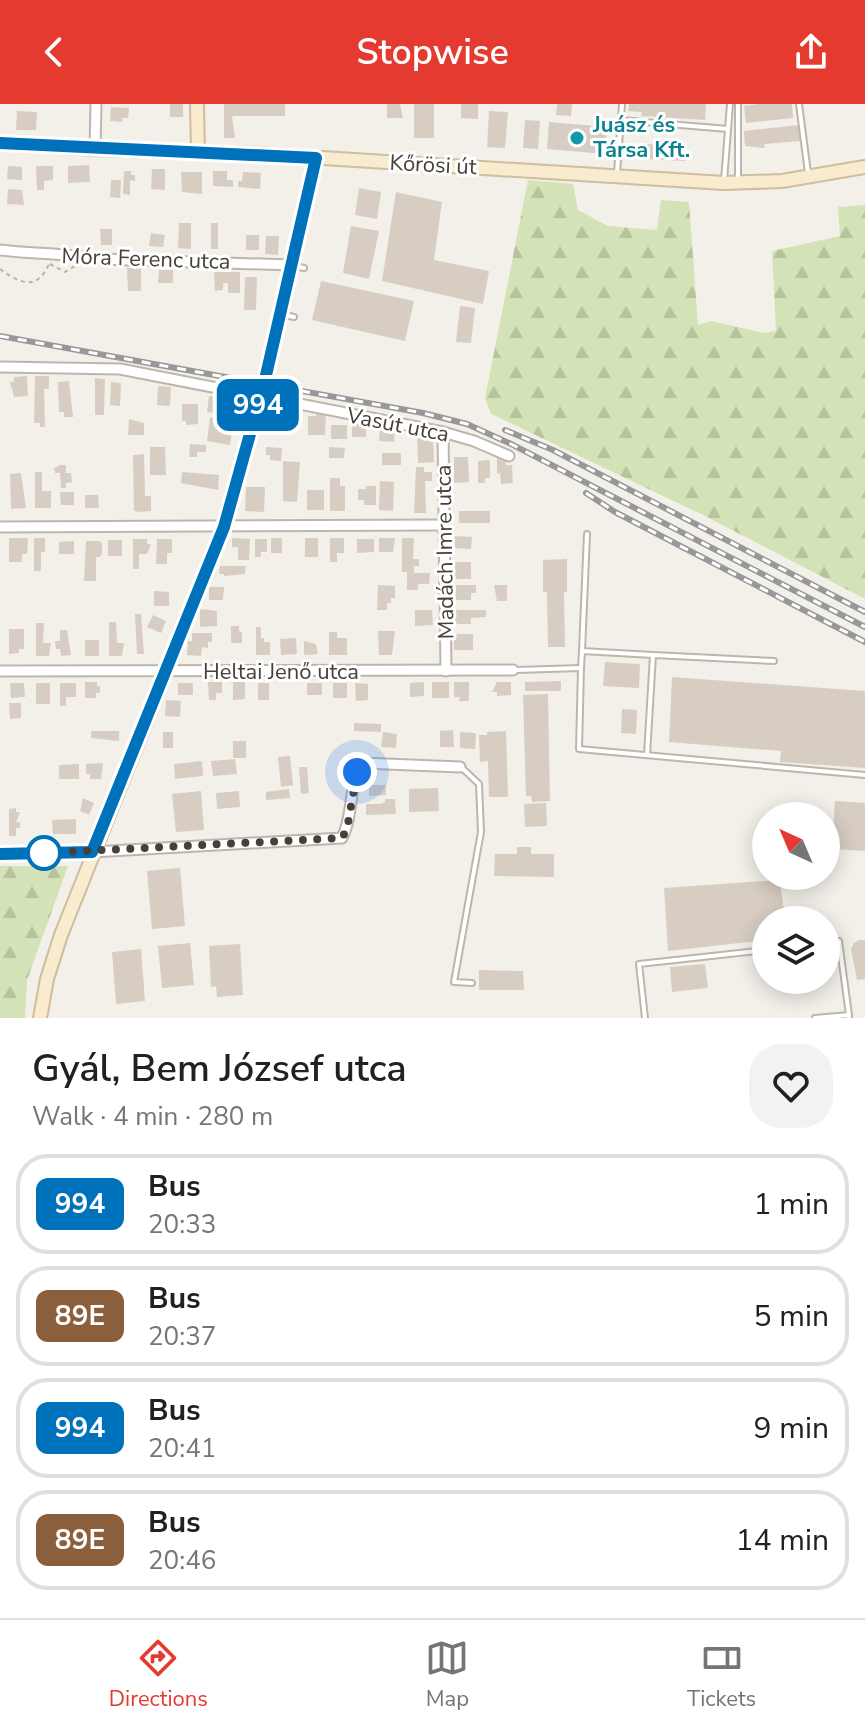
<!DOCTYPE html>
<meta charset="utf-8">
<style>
body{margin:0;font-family:"Nunito Sans",sans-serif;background:#f2f2f2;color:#202124;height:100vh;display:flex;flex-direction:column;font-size:30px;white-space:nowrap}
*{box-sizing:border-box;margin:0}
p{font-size:26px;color:#757577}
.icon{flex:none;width:44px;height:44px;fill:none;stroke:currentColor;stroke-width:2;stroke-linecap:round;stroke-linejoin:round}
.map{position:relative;height:914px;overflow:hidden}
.side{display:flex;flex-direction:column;background:#fff;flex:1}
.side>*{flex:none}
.badge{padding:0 16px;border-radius:12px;font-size:28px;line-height:52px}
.needle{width:52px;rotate:316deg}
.controls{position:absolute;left:752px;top:698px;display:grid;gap:16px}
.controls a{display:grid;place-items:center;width:88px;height:88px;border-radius:50%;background:#fff;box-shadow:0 4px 20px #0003;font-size:40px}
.you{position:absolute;width:40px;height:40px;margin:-20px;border:6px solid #fff;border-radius:50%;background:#1a73e8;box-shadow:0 0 0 12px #1a73e833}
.map>.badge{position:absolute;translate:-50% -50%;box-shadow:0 0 0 4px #fff}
.round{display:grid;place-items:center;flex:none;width:84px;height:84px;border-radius:32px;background:#f2f2f2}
.headline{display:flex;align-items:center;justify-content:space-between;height:136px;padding:0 32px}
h1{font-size:38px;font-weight:600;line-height:60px}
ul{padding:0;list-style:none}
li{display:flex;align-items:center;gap:24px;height:100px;margin:0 16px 12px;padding:0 16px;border:4px solid #e0e0e0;border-radius:32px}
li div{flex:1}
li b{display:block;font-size:30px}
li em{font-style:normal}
li .badge{min-width:88px;font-weight:700;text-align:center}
header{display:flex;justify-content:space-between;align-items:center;height:104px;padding:0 32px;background:#e53a2f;color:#fff;font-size:36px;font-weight:600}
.tab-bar{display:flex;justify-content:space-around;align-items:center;height:112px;border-top:2px solid #e0e0e0;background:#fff;font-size:22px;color:#757577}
.tab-bar a{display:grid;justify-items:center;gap:4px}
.tab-bar .current{color:#e53a2f}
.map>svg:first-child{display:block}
</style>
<header><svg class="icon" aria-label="back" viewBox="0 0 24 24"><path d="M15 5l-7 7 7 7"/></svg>Stopwise<svg class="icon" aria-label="share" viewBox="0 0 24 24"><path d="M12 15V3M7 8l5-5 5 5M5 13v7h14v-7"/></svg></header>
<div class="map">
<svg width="865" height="914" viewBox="0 0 865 914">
<defs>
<pattern id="forest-firs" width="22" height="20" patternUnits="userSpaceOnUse" patternTransform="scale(2)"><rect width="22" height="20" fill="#d3e3b7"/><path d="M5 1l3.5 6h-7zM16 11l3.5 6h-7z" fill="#b6c49e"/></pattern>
</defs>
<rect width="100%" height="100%" fill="#f3f0ea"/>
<g fill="url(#forest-firs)">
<polygon points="528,76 573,80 578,106 608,122 657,126 661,96 689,98 698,221 711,217 764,229 776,227 772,147 840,132 838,103 865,101 865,495 705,412 491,310 485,294"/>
<polygon points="0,762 68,762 27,876 25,914 0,914"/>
</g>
<g fill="#d7cdc3">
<rect x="170" y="0" width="13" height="13"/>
<polygon points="224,0 285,0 285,12 232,12 235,34 224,34"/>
<polygon points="387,0 400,0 403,14 387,14"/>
<rect x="414" y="0" width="20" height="34"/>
<polygon points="461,0 478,0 478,15 461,14"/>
<polygon points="557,0 572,0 571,12 556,11"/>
<polygon points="629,0 706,0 705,16 641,12 642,8 628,7"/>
<polygon points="759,0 792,0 793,14 746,19 744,2"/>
<polygon points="111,3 129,4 128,14 122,14 122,18 110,17"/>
<polygon points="17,7 37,8 36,26 16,26"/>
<polygon points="489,7 508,8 505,44 487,43"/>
<polygon points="525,16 540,17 538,45 523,44"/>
<polygon points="549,18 607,23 605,50 547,45"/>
<polygon points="800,21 801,37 764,40 765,44 745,42 744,27"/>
<polygon points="646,40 686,42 685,57 646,55"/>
<polygon points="89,61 90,78 68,79 68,62"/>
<polygon points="8,62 22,63 22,76 7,75"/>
<polygon points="36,62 53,62 53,76 44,77 44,86 37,86"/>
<polygon points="152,65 165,65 165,86 151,85"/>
<polygon points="124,67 131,67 131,71 135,71 135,77 130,76 130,91 123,90"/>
<polygon points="213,67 227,67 227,76 233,76 233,83 213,82"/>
<polygon points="181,68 202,68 202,90 182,88"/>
<polygon points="243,68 261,69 260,85 238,83 238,77 242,77"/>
<polygon points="111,76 121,76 120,94 110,93"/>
<polygon points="359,84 381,88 377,115 355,111"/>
<polygon points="8,85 22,86 24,101 7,100"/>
<polygon points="396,88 442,98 434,156 489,167 483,200 382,177"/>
<polygon points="179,119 191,119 191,145 178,144"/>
<rect x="211" y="119" width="7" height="26"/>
<polygon points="351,122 379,127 369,175 343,169"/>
<polygon points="100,125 112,125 112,141 101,141"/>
<polygon points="151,129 165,131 163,143 149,142"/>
<rect x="246" y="131" width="13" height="15"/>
<polygon points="266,132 279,132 278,151 265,150"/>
<polygon points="141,163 141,187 128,187 127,164"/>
<polygon points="159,166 173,166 173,179 158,179"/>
<polygon points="214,168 240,168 240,189 228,189 228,179 223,179 223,186 215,187"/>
<polygon points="245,173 257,173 256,206 244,206"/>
<polygon points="321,177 414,197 405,237 312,216"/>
<polygon points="460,202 475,204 471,239 456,238"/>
<polygon points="27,272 28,292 14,293 10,278 14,278 14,273"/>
<polygon points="35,272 49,272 49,285 44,285 45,323 40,323 40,319 34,319"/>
<polygon points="95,274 105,275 104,311 95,311"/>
<polygon points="69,277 73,313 64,313 64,308 59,308 58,278"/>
<polygon points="111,278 121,279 120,302 110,301"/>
<polygon points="158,282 171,283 170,302 157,301"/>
<polygon points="209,292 236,296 230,341 207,337 210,313 217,314 217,309 207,308"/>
<polygon points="182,300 198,300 198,320 186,321 186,317 182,317"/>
<polygon points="281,305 291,307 291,322 275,322 275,307"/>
<polygon points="316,309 326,309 325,331 308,331 308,312 316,312"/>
<polygon points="129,315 144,319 144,331 128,331"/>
<polygon points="366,318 366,333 352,333 352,319"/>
<rect x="331" y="321" width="16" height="14"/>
<polygon points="380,323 395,324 394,338 379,337"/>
<polygon points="417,327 427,327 427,331 433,331 434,358 418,359"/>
<polygon points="190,340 206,341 206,348 197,348 197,353 189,353"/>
<polygon points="150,343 165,343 166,371 150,371"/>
<polygon points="266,343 282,344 281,357 270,356 270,351 266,351"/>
<polygon points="329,343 345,344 344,354 329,354"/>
<rect x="382" y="349" width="19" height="12"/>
<polygon points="144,350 145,392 151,392 151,407 140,408 134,407 133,351"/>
<polygon points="454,353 468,353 469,378 454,379"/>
<polygon points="497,354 505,354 506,361 512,361 513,379 501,380 500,369 497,370"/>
<polygon points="488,356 490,357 490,374 485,374 485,379 478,379 478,357"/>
<polygon points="283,357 300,358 297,398 283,397"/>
<polygon points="60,361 66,361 66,369 71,369 72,378 66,379 66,384 61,384 60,369 55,369 54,364"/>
<polygon points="416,363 424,363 424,368 432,368 432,377 425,377 426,409 414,409"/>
<polygon points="35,368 42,368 42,387 51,387 51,404 35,404"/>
<polygon points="182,368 219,371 218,386 181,379"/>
<polygon points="21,369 26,404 11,405 10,370"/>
<polygon points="330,374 340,374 340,382 345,382 345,407 330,407"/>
<polygon points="380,377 394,378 393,407 379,406"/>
<polygon points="366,382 376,382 376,401 364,401 364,396 358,396 358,385 366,385"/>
<polygon points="246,383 265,383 264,408 245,407"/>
<rect x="307" y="386" width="17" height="20"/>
<polygon points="60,388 74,388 74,401 61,401"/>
<polygon points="85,391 98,391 99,404 85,404"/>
<rect x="459" y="407" width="31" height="12"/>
<polygon points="455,432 472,433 471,445 455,444"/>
<polygon points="9,434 28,434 27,450 22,450 22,458 9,458"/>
<polygon points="34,434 45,434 45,448 41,448 41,467 34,467"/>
<polygon points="232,434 250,435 249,456 238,456 238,443 232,443"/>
<rect x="271" y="434" width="11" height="15"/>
<rect x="305" y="434" width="13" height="19"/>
<polygon points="330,434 344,434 344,449 337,449 337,458 330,458"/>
<polygon points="379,434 395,434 393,448 379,448"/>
<polygon points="402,434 414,434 413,455 419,455 419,462 414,462 414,469 430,469 429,480 418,480 418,486 407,486 407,468 402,468"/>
<polygon points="133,435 147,435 147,440 151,440 147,450 139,450 139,465 133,465"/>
<polygon points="157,435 172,435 172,449 167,449 167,460 156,460"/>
<polygon points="255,435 267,435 267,448 261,448 261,453 255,453"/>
<polygon points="357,435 374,435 374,448 357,449"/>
<rect x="108" y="436" width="14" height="16"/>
<polygon points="74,437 74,450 59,450 59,438"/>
<polygon points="86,437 100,437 102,440 102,449 100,453 96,453 96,477 84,477"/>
<polygon points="567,455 567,488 564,488 565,543 548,543 547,488 543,488 543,456"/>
<rect x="455" y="458" width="16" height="17"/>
<polygon points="220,462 246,462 245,470 224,472 224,470 219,470"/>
<polygon points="378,481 395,482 395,494 391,494 391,499 387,499 387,506 377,506"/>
<polygon points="455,481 476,481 476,489 471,489 471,496 456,496"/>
<polygon points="494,481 507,481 507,497 497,497"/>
<polygon points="209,483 224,483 223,496 209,496"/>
<polygon points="154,487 169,488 169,502 154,502"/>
<polygon points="200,505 217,507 217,522 200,523"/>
<polygon points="415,506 432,506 433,521 415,522"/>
<polygon points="455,506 486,506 486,513 471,514 471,520 455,520"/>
<polygon points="135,510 141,510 144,550 137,550"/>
<polygon points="153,511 166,517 161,529 147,523"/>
<polygon points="109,518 116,518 117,539 124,539 122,552 109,552"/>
<polygon points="36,519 44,519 43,539 51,539 49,552 36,552"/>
<polygon points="231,522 239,522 239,527 242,528 242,539 231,539"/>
<polygon points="256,523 261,523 261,534 264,534 264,538 270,538 270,551 256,551"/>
<polygon points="9,525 24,525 24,545 19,545 19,549 9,550"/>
<polygon points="60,526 67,526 71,551 61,552 60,545 56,545 55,537 60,537"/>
<polygon points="378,527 395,527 392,551 379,551"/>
<polygon points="329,528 337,528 337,534 347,534 347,551 329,551"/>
<polygon points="192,529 212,529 212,538 208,538 208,544 202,543 201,552 187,551 188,537 192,537"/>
<rect x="454" y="530" width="19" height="16"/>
<polygon points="296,534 297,550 281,551 280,535"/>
<rect x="85" y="536" width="14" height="16"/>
<polygon points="304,537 316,540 318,550 304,551"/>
<polygon points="605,558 640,560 639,584 603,582"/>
<polygon points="672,573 865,587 865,664 780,658 781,647 669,638"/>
<polygon points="561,577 561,587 525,587 525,578"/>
<polygon points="85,578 97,578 97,582 100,582 100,589 96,589 96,594 85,594"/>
<polygon points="208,578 222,578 222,589 216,589 216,596 209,596"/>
<polygon points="233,578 245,578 245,595 233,596"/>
<polygon points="424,578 424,592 410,593 410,579"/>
<rect x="432" y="578" width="17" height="16"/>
<polygon points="454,578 469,578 469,597 459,597 460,593 454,593"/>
<polygon points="497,578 511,578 511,591 497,592 497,588 492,588"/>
<polygon points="10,579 24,579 25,593 11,594"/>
<rect x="36" y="579" width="14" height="21"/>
<polygon points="60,579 76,579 76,593 66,593 66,602 60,602"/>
<rect x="178" y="579" width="15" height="12"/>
<rect x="258" y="579" width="11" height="17"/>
<rect x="307" y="579" width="15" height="12"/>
<rect x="333" y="579" width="14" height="15"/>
<polygon points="355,579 368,580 368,596 356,597"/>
<polygon points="548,590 550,697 532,698 531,692 526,692 523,591"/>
<polygon points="166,596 181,597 180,613 165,612"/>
<polygon points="9,599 21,599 21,614 10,615"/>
<polygon points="622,605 637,606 636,630 621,629"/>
<polygon points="354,619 381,620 381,628 354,627"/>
<polygon points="453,626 454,643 440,643 440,627"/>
<polygon points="91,627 119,627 119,637 91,634"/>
<polygon points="506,627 508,693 489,693 488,657 480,658 479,631 487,631 487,628"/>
<rect x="163" y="628" width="10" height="16"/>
<polygon points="383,628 397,630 396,644 381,643"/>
<polygon points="460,628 476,629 475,645 460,644"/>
<rect x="233" y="637" width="13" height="17"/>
<polygon points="290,652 293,681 281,683 278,653"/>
<polygon points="235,655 237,670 213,672 211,657"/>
<polygon points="202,657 203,672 175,675 174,660"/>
<polygon points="103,659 101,675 90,675 90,670 86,670 86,660"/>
<polygon points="79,660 79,675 59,675 59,661"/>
<polygon points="299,663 307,663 309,689 301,690"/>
<polygon points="369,681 386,681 386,691 369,692"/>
<polygon points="438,684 439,707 409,708 409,685"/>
<polygon points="289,685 290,694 266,696 266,688"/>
<polygon points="201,687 204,726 176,728 172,690"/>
<polygon points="239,687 240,703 217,705 216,689"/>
<polygon points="83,694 94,699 89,711 80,707"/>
<polygon points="385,695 395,695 396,710 366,711 366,700 380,700 385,698"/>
<polygon points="835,697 865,699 865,747 832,745"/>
<polygon points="546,699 547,722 525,723 524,700"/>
<polygon points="16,704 16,708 20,708 16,718 20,718 20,724 16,724 16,732 9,732 9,705"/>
<polygon points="76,715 76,730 53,730 52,716"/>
<polygon points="517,743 531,743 531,750 554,750 554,773 494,772 495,750 517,750"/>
<polygon points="180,764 185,822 152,825 147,767"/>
<polygon points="780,776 785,816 766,816 766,836 668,847 664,784"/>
<polygon points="859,836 865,836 865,875 857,876 851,845 854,839"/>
<polygon points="190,839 194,881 162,884 158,842"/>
<polygon points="240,840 243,891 217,893 216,882 211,883 209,842"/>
<polygon points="141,845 145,897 116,900 112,848"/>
<polygon points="705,860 708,884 672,888 670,863"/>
<polygon points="479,866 523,867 524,886 479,886"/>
</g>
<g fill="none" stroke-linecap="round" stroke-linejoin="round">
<defs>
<g id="lane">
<polyline points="738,0 738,78"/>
<polyline points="799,0 808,69"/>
<polyline points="621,16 728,25"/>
<polyline points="617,69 622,0"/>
<polyline points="724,77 730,0"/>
<polyline points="294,162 304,164"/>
<polyline points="281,210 294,213"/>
<polyline points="582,547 587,430"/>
<polyline points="653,551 774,557"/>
<polyline points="581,564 582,547 653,551 647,651"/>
<polyline points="516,566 581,564 579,645 865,671"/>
<polyline points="462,664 479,680 481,728 454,878 472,879"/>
<polyline points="826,839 839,837 849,911"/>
<polyline points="645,914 639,860 766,846"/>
<polyline points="815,914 849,911 849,914"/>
</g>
<g id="street">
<polyline points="95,45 96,0"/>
<path d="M0,146C32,150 66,149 97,155L292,161"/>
<polyline points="0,263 120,265 443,328 474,337 509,352"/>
<polyline points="443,328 446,567"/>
<polyline points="0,423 445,421"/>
<polyline points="0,567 513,566"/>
<path d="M92,748L342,734C354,711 348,681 362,659L460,663"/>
</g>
<g id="secondary">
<polyline points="197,0 198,48"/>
<polyline points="0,39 95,45 259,50 724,79 782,77 865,63"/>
<polyline points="0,750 92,748"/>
<polyline points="40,914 47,875 61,831 224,423 261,292 316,54"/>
</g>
</defs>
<use href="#lane" stroke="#beb6ad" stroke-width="8"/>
<use href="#street" stroke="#beb6ad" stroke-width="13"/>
<use href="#secondary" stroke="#cebd9e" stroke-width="16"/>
<g stroke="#beb1a0" stroke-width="2" stroke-dasharray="4 4" stroke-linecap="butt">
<polyline points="50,160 65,168 75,162"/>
<path d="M0,165C21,180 37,187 49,160"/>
</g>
<use href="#lane" stroke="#fff" stroke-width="4"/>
<use href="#street" stroke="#fff" stroke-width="9"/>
<use href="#secondary" stroke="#f9ebce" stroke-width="12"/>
<defs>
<g id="rail">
<polyline points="0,232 423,309 467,320 509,339 865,523"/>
<polyline points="505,326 553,346 865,508"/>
<polyline points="586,389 615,408 865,538"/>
</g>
</defs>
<use href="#rail" stroke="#989898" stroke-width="6"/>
<use href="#rail" stroke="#fff" stroke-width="3" stroke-dasharray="9" stroke-linecap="butt"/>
</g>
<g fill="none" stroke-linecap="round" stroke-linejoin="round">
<defs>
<polyline id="line" points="0,39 316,54 264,280 224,423 92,748 0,750"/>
</defs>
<use href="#line" stroke="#fff" stroke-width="18"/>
<use href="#line" stroke="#0072bc" stroke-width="12"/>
<polyline stroke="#474039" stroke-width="8" stroke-dasharray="0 14.4" points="44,749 342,734 347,725 357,668"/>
</g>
<circle fill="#0f9aa8" stroke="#fff" stroke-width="3" cx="577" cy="34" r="8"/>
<circle fill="#fff" stroke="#0072bc" stroke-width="4" cx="44" cy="749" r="16"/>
<g text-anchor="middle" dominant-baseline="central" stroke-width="6" stroke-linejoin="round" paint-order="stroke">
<g font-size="22" font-weight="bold" fill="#0d838f" stroke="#fff" text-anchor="start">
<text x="593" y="21">Juász és<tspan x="593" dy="25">Társa Kft.</tspan></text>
</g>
<g font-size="22" fill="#474039" stroke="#fff">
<text transform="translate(433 61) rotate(3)">Kőrösi út</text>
<text transform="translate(146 155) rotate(2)">Móra Ferenc utca</text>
<text transform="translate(398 321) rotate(11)">Vasút utca</text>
<text transform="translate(445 448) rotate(-91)">Madách Imre utca</text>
<text x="281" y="568">Heltai Jenő utca</text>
</g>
</g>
</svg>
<div class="controls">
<a><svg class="needle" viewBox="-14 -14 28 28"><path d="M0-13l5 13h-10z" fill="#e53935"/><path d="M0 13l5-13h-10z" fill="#757577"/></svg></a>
<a><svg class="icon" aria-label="layers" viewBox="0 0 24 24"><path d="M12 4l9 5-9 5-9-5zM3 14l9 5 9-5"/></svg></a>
</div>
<div class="you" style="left:357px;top:668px"></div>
<b class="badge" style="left:258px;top:301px;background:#0072bc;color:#fff">994</b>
</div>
<section class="side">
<div class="headline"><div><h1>Gyál, Bem József utca</h1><p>Walk · 4 min · 280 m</p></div><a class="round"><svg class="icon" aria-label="heart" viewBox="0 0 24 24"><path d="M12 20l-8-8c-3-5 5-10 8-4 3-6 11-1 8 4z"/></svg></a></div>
<ul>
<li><span class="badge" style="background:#0072bc;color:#fff">994</span><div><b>Bus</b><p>20:33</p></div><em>1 min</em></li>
<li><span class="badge" style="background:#8b5e3c;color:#fff">89E</span><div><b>Bus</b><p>20:37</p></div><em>5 min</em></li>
<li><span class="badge" style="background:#0072bc;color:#fff">994</span><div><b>Bus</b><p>20:41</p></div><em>9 min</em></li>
<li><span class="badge" style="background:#8b5e3c;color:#fff">89E</span><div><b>Bus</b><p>20:46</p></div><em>14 min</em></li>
</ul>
</section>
<nav class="tab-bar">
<a class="current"><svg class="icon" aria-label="directions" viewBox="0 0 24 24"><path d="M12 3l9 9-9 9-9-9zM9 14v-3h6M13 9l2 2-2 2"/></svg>Directions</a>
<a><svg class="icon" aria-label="map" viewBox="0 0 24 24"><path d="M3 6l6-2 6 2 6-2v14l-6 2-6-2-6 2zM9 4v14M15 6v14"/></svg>Map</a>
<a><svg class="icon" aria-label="tickets" viewBox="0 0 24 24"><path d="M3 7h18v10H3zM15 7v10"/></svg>Tickets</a>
</nav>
